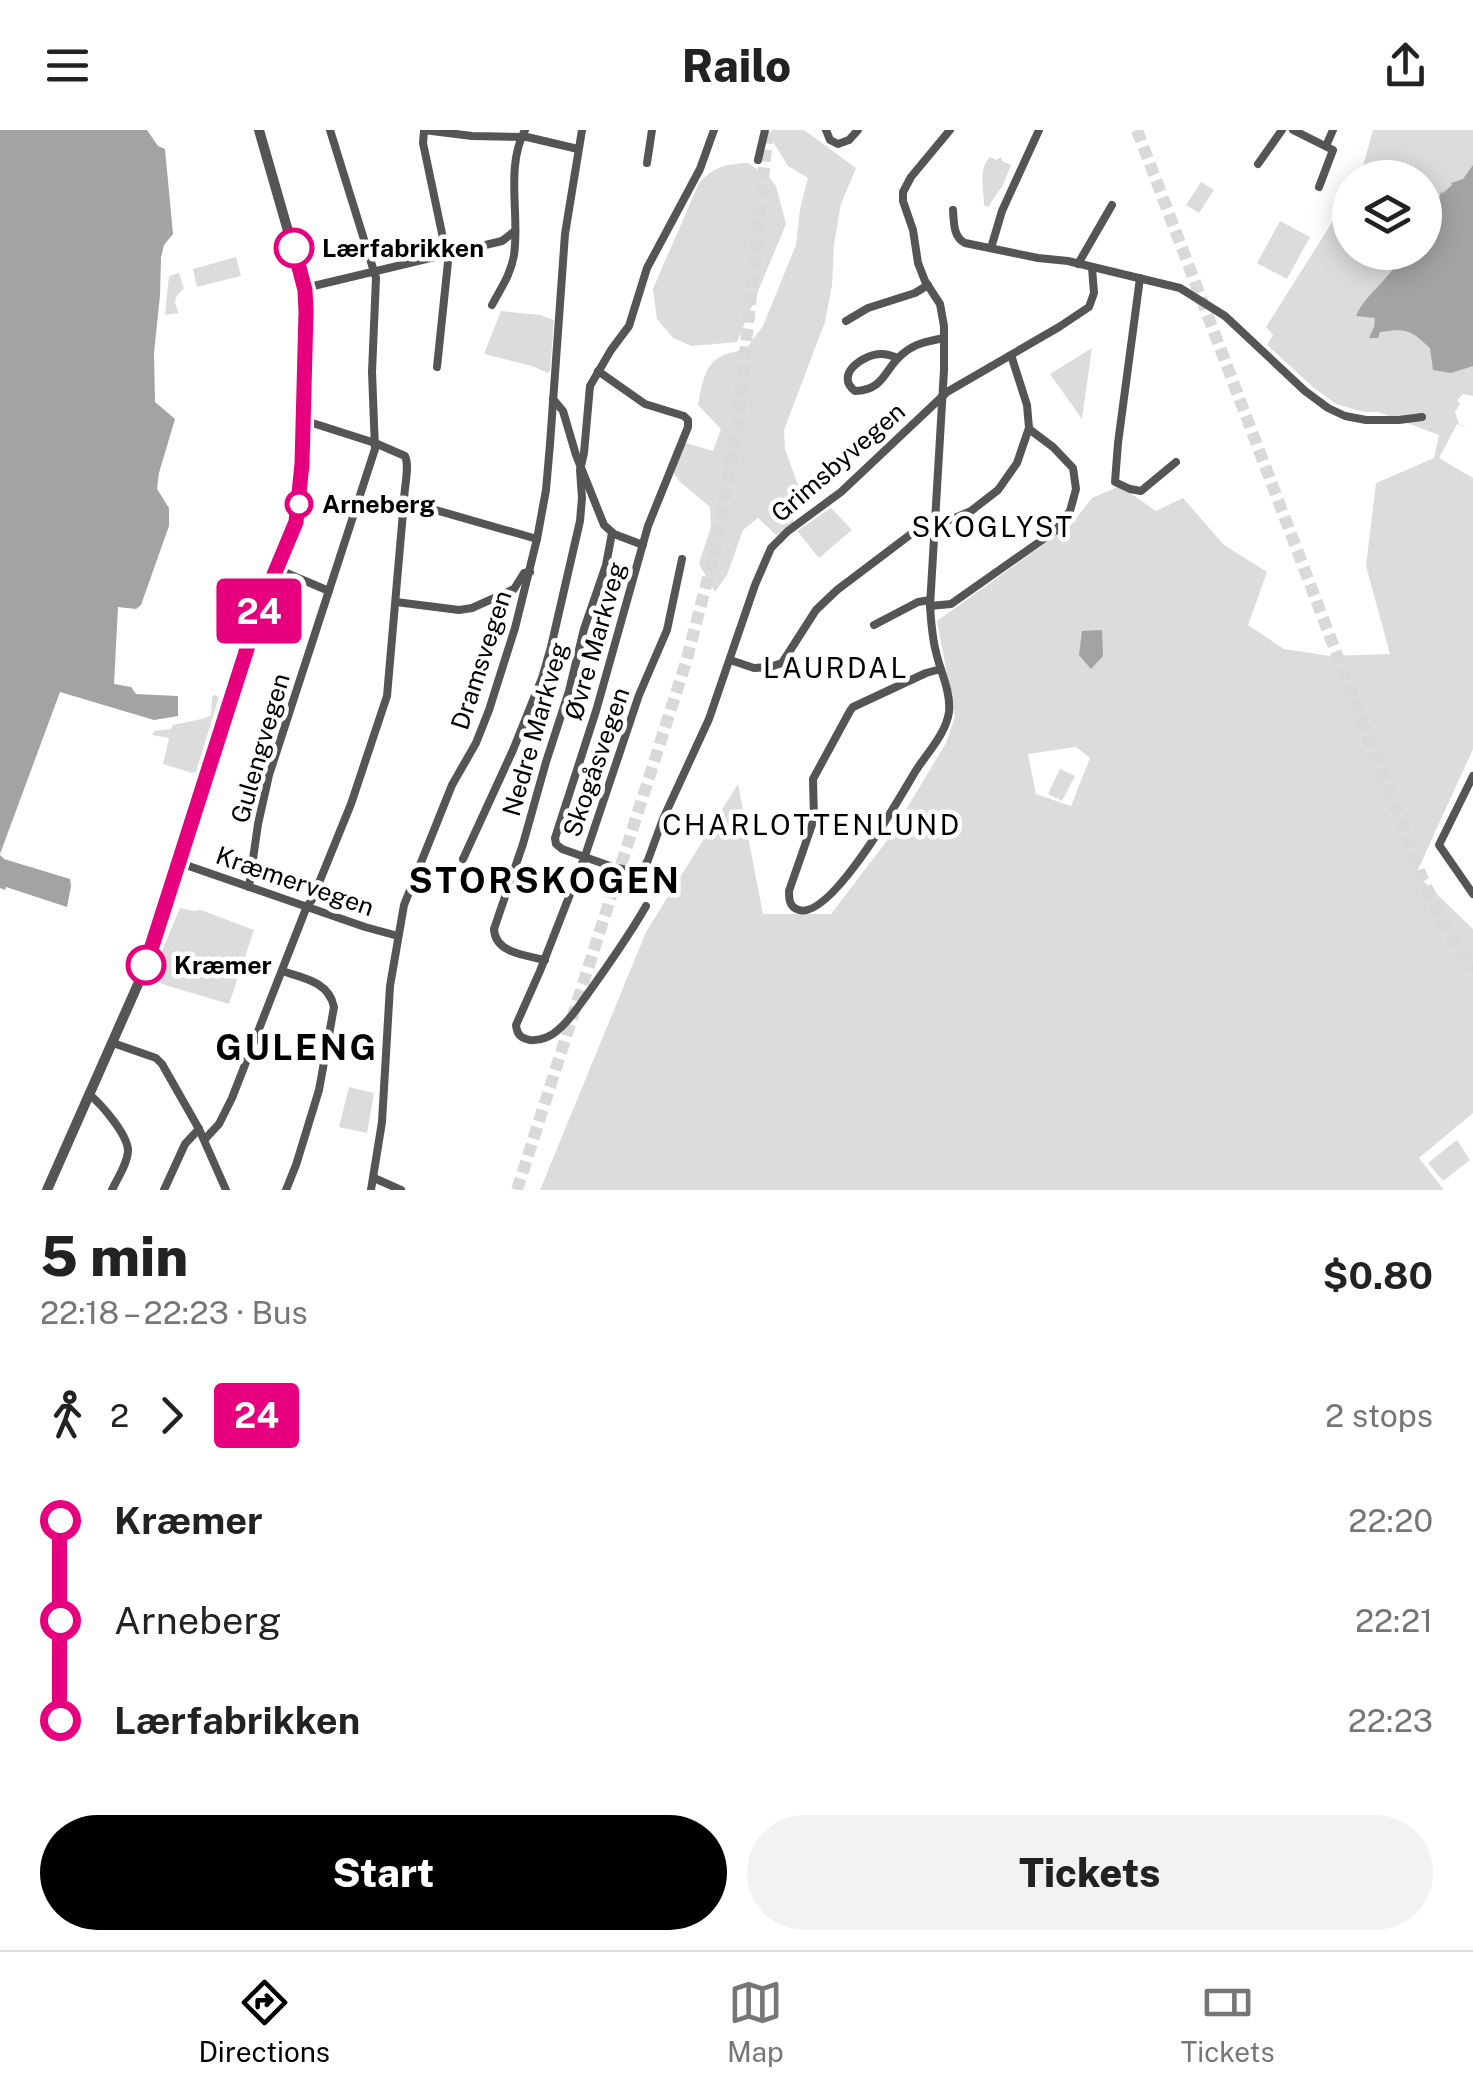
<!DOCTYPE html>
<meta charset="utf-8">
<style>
body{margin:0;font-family:"Public Sans",sans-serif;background:#f2f2f2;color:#222;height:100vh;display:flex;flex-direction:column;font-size:38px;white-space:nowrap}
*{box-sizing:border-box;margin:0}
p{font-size:32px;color:#767676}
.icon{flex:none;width:55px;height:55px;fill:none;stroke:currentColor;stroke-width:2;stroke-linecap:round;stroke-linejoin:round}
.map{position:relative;height:1060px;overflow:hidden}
.drawer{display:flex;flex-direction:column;background:#fff;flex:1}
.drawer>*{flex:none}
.badge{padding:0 20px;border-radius:8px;font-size:35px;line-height:65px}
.tools{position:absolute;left:1332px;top:30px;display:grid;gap:20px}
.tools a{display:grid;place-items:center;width:110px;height:110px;border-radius:50%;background:#fff;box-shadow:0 5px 25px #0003;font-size:50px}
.map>.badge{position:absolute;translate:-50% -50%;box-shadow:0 0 0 5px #fff}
.legs{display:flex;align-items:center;gap:15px;height:110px;padding:0 40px;font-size:32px}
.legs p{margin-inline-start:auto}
.overview{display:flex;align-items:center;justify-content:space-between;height:170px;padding:0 40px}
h1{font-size:55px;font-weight:800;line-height:75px}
.button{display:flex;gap:20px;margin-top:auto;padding:20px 40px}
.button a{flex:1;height:115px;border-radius:60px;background:#000;color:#fff;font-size:40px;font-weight:800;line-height:115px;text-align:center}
.button a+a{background:#f2f2f2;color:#222}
ul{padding:0 40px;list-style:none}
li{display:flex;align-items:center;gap:35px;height:100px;font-size:38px}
li i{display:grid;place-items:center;width:15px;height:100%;margin:0 12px;background:currentColor}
li i::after{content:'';width:25px;height:25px;margin:-12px;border:8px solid;border-radius:50%;background:#fff}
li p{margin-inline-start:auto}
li:first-child i{background:linear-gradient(#0000 50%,currentColor 0)}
li:last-child i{background:linear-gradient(currentColor 50%,#0000 0)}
header{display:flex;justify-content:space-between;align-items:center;height:130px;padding:0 40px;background:#fff;font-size:45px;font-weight:800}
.tabs{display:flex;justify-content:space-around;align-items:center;height:140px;border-top:2px solid #e0e0e0;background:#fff;font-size:28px;color:#767676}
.tabs a{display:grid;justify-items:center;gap:5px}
.tabs .on{color:#000}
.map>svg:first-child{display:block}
</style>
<header><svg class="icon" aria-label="menu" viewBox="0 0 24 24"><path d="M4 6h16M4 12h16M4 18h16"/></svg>Railo<svg class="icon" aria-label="share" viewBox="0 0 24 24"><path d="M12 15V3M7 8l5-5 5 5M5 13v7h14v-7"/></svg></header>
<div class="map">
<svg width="1473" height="1060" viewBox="0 0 1473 1060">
<rect width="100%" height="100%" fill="#fff"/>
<g fill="#dcdcdc" fill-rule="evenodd">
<path d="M772,0H804L856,38L841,74L834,114L832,155L825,192L784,300L785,319L799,358L792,398L776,405L758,388L743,400L727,445L715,462L699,434L711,396L710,377L679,351L673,341L682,312L713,321L721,299L698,275C704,242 707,224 745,220L763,196L796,115L800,79L808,48L788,36L770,7Z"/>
<path d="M1373,0H1473V266L1463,264L1457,270L1460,274L1455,282L1459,294L1473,300L1457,294L1439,328L1473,348V619L1416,744L1473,799V983L1419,1028L1444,1060H540L646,802L738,654L763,784H831L889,708L946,613L955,587L937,491L1071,395L1092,368L1120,356L1156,381L1183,368L1224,415L1267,442L1248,495L1284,519L1331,526L1390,524L1366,436L1376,353L1434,328L1439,305L1378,282H1364L1336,274L1314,258L1267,215L1273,205L1266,197L1350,64V122H1425V48L1360,47ZM1076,617L1090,628L1071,676L1036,664L1028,624Z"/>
<path d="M990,27L996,30L1001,27L1002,31L1011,35L1003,55L988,77L984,75C984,60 978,38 990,27Z"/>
<path d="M748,33L768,46L776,56L786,94L737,212L692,216L673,208L657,189L653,159L699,53C714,36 727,34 748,33Z"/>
<polygon points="1201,52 1214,60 1199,83 1186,75"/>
<polygon points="1280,91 1310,107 1287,149 1257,133"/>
<polygon points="236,127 241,146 197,157 193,139"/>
<path d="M179,143L184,159C174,166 173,172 179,183L165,185L169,146Z"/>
<polygon points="501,181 540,185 554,190 550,241 548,243 532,236 484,224"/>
<polygon points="1092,218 1082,289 1050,244"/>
<polygon points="831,378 852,400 819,428 797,401"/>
<polygon points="215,565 219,567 196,642 192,643 163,634 169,608 152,605 154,601 171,599 173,595 206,588 211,585 212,566"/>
<polygon points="1060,639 1075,646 1062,671 1048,664"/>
<polygon points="180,778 194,781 201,780 254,800 229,874 165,855 151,847"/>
<polygon points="349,957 374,963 367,1003 339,997"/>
<polygon points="1457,1010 1470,1030 1443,1051 1428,1033"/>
</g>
<g fill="#a3a3a3">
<polygon points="0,0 147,0 158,16 165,19 173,104 164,115 161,127 160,165 154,223 155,272 175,289 159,343 157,359 169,378 169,396 141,475 136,479 118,477 114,554 131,557 136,564 178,566 178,586 154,590 60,562 0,724"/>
<path d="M1473,35V236L1451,243L1433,240L1430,218C1410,200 1408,198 1380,202L1378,208H1369L1374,197L1375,188L1356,186C1366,162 1395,147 1400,123L1425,122V94L1436,78L1441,62L1443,63L1452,55L1451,53L1463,49Z"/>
<polygon points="1102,500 1103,526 1091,539 1079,525 1082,501"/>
<polygon points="0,725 4,729 70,749 71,756 67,777 6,757 5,760 0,758"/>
</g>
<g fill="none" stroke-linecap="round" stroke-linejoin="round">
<g stroke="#d9d9d9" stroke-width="12" stroke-dasharray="12 6" stroke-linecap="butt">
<polyline points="1137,0 1422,748 1446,798 1473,840"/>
<polyline points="517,1060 686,532 712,432 728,352 738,291 768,0"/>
</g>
<g stroke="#555" stroke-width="8">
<polyline points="424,0 472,6 527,7 578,19"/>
<polyline points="826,0 830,10 838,14 849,10 858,0"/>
<polyline points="1293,0 1333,20 1319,57"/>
<polyline points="424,1 423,13 448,132 437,237"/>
<polyline points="1326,16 1333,0"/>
<polyline points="758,30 765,0"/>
<polyline points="647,33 652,0"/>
<polyline points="1258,34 1282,0"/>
<path d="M953,80C954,92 953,107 965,113L1038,128L1068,131L1180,158L1225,186L1305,261L1328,278L1345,286L1366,290H1399L1422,287"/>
<polyline points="991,118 1002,81 1039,0"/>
<polyline points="1078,134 1112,75"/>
<polyline points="1140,148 1118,313 1115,352 1130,359 1141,361 1176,332"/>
<polyline points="305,158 502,111 515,101"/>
<path d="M492,175C501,158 511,144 514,125C520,84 505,38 525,0"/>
<polyline points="846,191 868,178 915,163 928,155"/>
<path d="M898,228C893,226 887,224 881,224C863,224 834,245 855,261C886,260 884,237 905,222C916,213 930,211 944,208"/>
<polyline points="598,241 645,274 684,286 688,290 688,297 648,396 596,581 555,708 556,714 562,719 613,737 637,742 643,739 648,730 663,689 709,589 755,455 771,418 788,401 841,362 947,262 1059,197 1089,177 1094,163 1092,138"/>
<polyline points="553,269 563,281 576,325 604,395 614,404 643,415"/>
<path d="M303,290L375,313L405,326C410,336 404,358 404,371L537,409"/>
<polyline points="277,439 329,461"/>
<polyline points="396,472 459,480 472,478 514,459 524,443 530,442"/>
<polyline points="930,476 951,474 1055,401 1070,381 1076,359 1073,338 1053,317 1029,299"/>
<polyline points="874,495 918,472 930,470"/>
<polyline points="730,530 754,538 770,537 782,533 816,480 837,460 919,398 950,390 971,381 998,360 1017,333 1029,298 1027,275 1011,225"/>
<path d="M941,539L926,543L853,577L850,581L813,649L814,689L789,761C789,769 789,777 799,780C831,790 900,667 915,642C926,624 946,604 949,582C951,561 940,541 936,522C932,507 931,491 930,476L944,240V196L940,174L925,151L918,133L913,100L903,71V62L911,47L950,0"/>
<polyline points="1473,646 1439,715 1473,764"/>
<polyline points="463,729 513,620 542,548 551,517 580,391 582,368 580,340 584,323 590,256 611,220 629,196 647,138 700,39 714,0"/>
<polyline points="180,733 365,797 398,806"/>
<polyline points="249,757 258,694 269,645 375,319 372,242 376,148 330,0"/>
<path d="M646,776C629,806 609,834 589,862C580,874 571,889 559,899C552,906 541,911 530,910C520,908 517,904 516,895L540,841L585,726L639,565L667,500L682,429"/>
<path d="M545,830C525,825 495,823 494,799L523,714L546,632L569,561L584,499L606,435L612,403"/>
<path d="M282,841C304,848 329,852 334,877L319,960L296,1035L286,1060"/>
<polyline points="113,913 156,928 162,934 199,999 226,1060"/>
<path d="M90,965C102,975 127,1004 128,1020C128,1033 117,1049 112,1060"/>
<polyline points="205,1009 219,994 232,968 307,776 312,770 351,674 387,566 404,371"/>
<polyline points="374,1048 401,1060"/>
<polyline points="164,1060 185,1014 199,999"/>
<polyline points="371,1060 382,992 390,856 404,775 452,655 476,613 489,580 515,498 537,409 546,360 550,314 565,104 582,0"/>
</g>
<polyline stroke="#555" stroke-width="10" points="47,1060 146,836 261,478 296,392 300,373 303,305 305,160 259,0"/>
</g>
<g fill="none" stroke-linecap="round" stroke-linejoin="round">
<defs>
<polyline id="line-1" points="146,835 260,478 296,392 302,334 306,182 305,160 294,118"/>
</defs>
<use href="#line-1" stroke="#fff" stroke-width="22"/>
<use href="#line-1" stroke="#e6007e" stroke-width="15"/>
</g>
<g fill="#fff" stroke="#e6007e" stroke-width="5">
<circle cx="294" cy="118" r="18"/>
<circle cx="299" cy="374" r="12"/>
<circle cx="146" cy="835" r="18"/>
</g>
<g text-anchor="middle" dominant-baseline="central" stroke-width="9" stroke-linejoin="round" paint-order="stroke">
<g font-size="25" font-weight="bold" fill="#000" stroke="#fff" text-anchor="start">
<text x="322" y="118">Lærfabrikken</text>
<text x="322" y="374">Arneberg</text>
<text x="174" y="835">Kræmer</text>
</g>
<g font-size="25" fill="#000" stroke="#fff">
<text transform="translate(838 332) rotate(-41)">Grimsbyvegen</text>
<text transform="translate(595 511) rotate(-74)">Øvre Markveg</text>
<text transform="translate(481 530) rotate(-72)">Dramsvegen</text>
<text transform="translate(535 599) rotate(-74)">Nedre Markveg</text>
<text transform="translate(260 618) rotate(-74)">Gulengvegen</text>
<text transform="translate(596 632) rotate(-71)">Skogåsvegen</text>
<text transform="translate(295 751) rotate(19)">Kræmervegen</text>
</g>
<g font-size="28" letter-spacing="2.5" fill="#000" stroke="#fff">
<text x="993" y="396">SKOGLYST</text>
<text x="836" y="537">LAURDAL</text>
<text x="812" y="694">CHARLOTTENLUND</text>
</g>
<g font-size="35" font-weight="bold" letter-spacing="2.5" fill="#000" stroke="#fff">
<text x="545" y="750">STORSKOGEN</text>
<text x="297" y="917">GULENG</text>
</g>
</g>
</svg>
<div class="tools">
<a><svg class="icon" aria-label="layers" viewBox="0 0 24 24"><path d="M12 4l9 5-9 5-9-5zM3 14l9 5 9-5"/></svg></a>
</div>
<b class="badge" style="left:259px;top:481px;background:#e6007e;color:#fff">24</b>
</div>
<section class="drawer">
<div class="overview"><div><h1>5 min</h1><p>22:18 – 22:23 · Bus</p></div><b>$0.80</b></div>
<div class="legs"><svg class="icon" aria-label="walk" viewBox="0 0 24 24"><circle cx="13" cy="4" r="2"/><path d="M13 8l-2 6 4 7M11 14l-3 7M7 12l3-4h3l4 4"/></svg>2<svg class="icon" aria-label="forward" viewBox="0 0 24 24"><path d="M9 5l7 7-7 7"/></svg><b class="badge" style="background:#e6007e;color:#fff">24</b><p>2 stops</p></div>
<ul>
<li><i style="color:#e6007e"></i><b>Kræmer</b><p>22:20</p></li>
<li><i style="color:#e6007e"></i><span>Arneberg</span><p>22:21</p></li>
<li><i style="color:#e6007e"></i><b>Lærfabrikken</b><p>22:23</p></li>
</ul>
<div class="button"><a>Start</a><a>Tickets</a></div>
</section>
<nav class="tabs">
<a class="on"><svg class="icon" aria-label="directions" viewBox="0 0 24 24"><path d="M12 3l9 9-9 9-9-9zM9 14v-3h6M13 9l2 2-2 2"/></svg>Directions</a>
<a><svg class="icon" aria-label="map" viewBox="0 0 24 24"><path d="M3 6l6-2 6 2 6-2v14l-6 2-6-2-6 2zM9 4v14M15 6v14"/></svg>Map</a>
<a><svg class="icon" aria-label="tickets" viewBox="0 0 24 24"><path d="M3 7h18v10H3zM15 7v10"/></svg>Tickets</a>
</nav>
